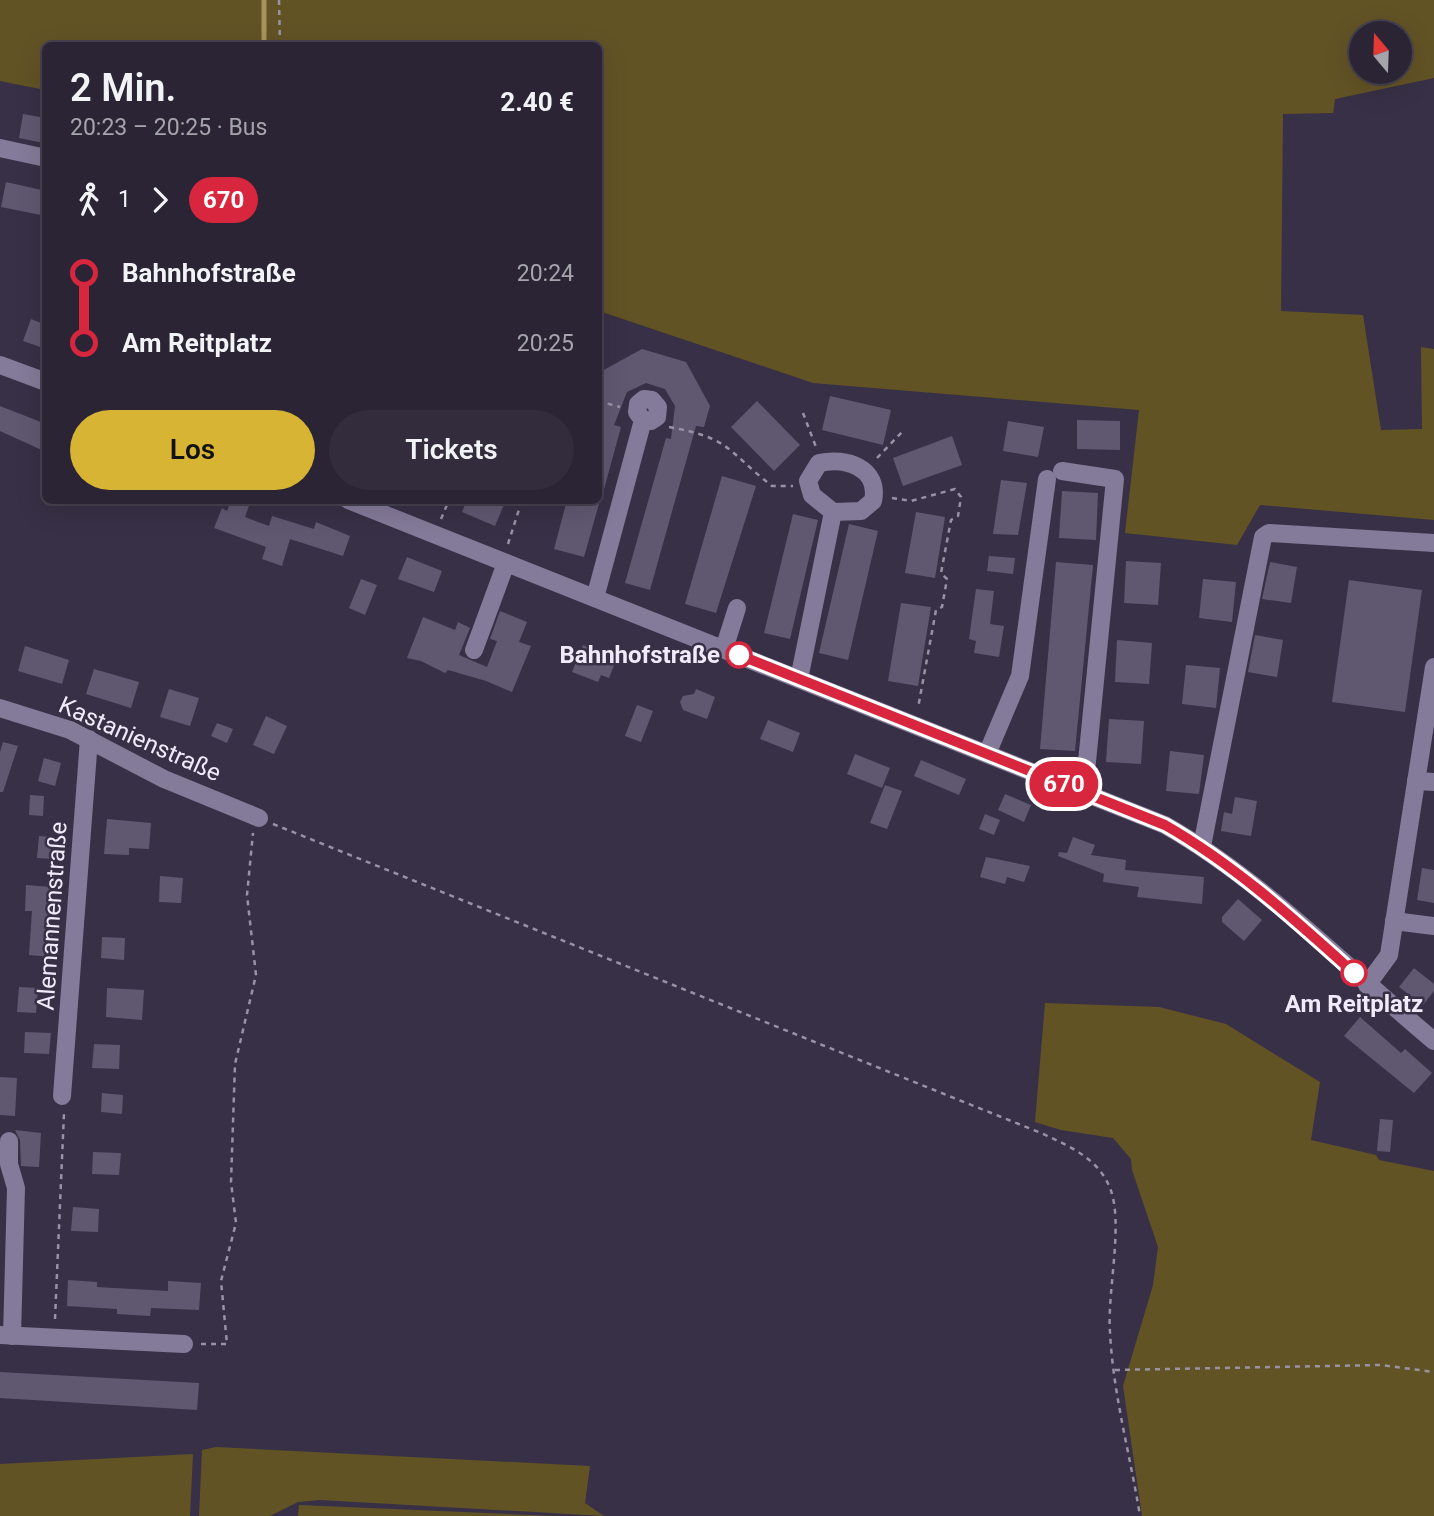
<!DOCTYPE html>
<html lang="de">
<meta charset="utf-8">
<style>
body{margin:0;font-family:Roboto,sans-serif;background:#322c3c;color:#f1f3f6;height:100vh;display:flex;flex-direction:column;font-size:26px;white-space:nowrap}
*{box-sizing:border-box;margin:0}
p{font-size:23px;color:#a5a4ac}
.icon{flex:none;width:38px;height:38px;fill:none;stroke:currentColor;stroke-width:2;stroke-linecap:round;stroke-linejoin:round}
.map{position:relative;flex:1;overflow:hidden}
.side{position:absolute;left:42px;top:42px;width:560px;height:462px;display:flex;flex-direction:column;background:#2a2434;border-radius:10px;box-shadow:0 7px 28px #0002,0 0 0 2px #46414f}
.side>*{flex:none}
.badge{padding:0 14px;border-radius:23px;font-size:24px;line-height:46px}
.needle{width:46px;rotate:341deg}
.controls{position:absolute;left:1349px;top:21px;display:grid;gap:14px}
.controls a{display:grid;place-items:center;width:63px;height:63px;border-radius:50%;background:#2a2434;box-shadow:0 7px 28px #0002,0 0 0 2px #46414f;font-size:35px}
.map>.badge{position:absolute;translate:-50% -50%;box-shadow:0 0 0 4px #fff}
.legs{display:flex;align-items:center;gap:10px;height:77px;padding:0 28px;font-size:23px}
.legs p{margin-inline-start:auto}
.headline{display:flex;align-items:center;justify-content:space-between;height:119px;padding:0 28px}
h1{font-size:38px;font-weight:600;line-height:52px}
.button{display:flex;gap:14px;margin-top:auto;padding:14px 28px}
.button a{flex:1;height:80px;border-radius:42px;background:#d8b434;color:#111;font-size:28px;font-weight:600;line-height:80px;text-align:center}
.button a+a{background:#322c3c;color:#f1f3f6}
ul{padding:0 28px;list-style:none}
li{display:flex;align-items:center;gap:24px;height:70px;font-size:26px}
li i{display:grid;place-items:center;width:10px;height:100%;margin:0 9px;background:currentColor}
li i::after{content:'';width:18px;height:18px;margin:-9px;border:5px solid;border-radius:50%;background:#2a2434}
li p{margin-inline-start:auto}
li:first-child i{background:linear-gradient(#0000 50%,currentColor 0)}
li:last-child i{background:linear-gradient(currentColor 50%,#0000 0)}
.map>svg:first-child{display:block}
</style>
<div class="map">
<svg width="1434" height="1516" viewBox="0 0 1434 1516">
<rect width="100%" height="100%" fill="#383046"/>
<g fill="#625325" fill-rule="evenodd">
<path d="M0,0H1434V78L1335,99L1333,113L1283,114L1281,311L1363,315L1381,430L1422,429L1421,347L1434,349V520L1260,505L1237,545L1125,533L1139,410L813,383L599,311L598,46H46L45,90L0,81ZM1362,33H1400V72H1362Z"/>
<polygon points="1045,1003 1159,1007 1226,1024 1320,1082 1311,1140 1376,1155 1379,1160 1434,1171 1434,1516 1142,1516 1123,1386 1153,1285 1158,1247 1132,1170 1131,1159 1113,1138 1061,1130 1035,1122"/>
<polygon points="216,1447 590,1466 585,1503 604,1516 320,1500 298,1502 270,1516 199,1516 202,1450"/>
<polygon points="193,1454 190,1516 0,1516 0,1464"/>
<polygon points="299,1505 554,1516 298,1516"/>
</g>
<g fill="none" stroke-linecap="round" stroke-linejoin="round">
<polyline stroke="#a7945a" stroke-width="5" points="264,46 264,0"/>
</g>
<g fill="#605871">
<polygon points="23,114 46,118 44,143 19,138"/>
<polygon points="6,182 46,191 46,216 1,207"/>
<polygon points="31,319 46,325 46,349 23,341"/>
<polygon points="642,349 686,362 710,406 704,427 696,426 650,590 625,583 666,438 671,439 675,406 665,389 646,383 627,392 614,425 621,427 603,493 598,492 600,372"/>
<polygon points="830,396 891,410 883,445 822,430"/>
<polygon points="757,401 800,445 774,471 731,427"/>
<polygon points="0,406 46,424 46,452 0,431"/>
<polygon points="1077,420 1120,421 1120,450 1077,449"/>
<polygon points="1008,421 1044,427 1038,457 1003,451"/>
<polygon points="952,436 962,465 903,486 893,458"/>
<polygon points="722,476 756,486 716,613 685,604"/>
<polygon points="1001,480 1027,483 1018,535 993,534"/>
<polygon points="1062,491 1098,493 1096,540 1059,538"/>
<polygon points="231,500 251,500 245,517 269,526 272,516 314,529 316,522 350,536 343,556 290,539 282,566 262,559 266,547 214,528 222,508 227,511"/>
<polygon points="467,500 506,500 495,526 462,512"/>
<polygon points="567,500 600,500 584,557 554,549"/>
<polygon points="916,512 945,517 935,578 905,573"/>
<polygon points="793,514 818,520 790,639 764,633"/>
<polygon points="849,524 878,531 848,660 819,653"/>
<polygon points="989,556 1015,558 1013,574 987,571"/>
<polygon points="407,557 442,571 434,592 398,579"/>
<polygon points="1126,561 1161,563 1158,605 1124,603"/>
<polygon points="1056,562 1093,565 1075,751 1040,749"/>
<polygon points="1270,562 1297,567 1291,603 1262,599"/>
<polygon points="361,579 377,585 365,615 349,608"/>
<polygon points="1203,579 1236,582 1232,622 1199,618"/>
<polygon points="1349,580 1422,590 1405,712 1332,702"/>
<polygon points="976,589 994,591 990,624 1004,626 999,657 974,653 976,641 969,639"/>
<polygon points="901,603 931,607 918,686 888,681"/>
<polygon points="500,611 527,622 519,642 531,646 512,692 486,681 448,670 445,673 421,661 407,658 423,617 455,630 458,622 470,628 459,655 487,667 497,641 490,639"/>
<polygon points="1255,635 1283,640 1277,677 1248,672"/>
<polygon points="1117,640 1152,643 1149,684 1115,682"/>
<polygon points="583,645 617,658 609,678 601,675 598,682 572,672"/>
<polygon points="25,646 69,660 62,684 18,671"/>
<polygon points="1186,665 1220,668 1216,708 1182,704"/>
<polygon points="94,669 139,682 131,708 86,694"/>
<polygon points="169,689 199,698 190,726 160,717"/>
<polygon points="696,689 715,697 707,719 683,710 680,702 683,696 694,694"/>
<polygon points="637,705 653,711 641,742 625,736"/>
<polygon points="266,716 287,726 274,754 253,745"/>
<polygon points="1109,719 1144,721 1141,764 1106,762"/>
<polygon points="768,720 800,733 793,752 760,739"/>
<polygon points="217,723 233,729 227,743 211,736"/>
<polygon points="3,742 18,746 3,792 0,792 0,752"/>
<polygon points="1170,751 1204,755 1199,794 1166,791"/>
<polygon points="855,754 890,768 882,788 847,774"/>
<polygon points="44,758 61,763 55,786 38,781"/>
<polygon points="921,760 966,779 959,795 914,776"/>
<polygon points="885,785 902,791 887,829 870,823"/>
<polygon points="1005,794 1031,805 1024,822 998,810"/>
<polygon points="30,795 44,796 43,816 29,815"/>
<polygon points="1235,797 1257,801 1251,836 1221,831 1224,812 1232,814"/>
<polygon points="985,814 1000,820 994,835 979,829"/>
<polygon points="107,819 151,823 149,849 129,848 129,855 104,854"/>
<polygon points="39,836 55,837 54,859 37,858"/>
<polygon points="1073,837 1095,845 1091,855 1126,860 1125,870 1204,877 1202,904 1137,897 1139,887 1103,882 1104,874 1058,856 1059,852 1067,853"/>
<polygon points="986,857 1030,866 1024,882 1007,877 1005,884 980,877"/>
<polygon points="1422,868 1434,870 1434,903 1417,900"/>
<polygon points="160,876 183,878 181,903 159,902"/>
<polygon points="26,885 51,887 48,931 53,931 52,957 29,955 32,911 25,911"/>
<polygon points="1238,899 1262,920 1244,941 1222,922 1222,917"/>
<polygon points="102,937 125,938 124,960 101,958"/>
<polygon points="1414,968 1434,984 1434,991 1423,1005 1399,987"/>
<polygon points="19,987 38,988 36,1013 17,1012"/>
<polygon points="107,988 144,990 142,1020 106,1017"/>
<polygon points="1360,1017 1401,1053 1405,1049 1432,1073 1414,1093 1344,1036"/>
<polygon points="25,1032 51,1033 49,1054 24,1053"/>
<polygon points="94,1044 120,1045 119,1069 92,1068"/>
<polygon points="0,1077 17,1078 15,1116 0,1115"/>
<polygon points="102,1093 123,1095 122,1114 101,1112"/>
<polygon points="1380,1119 1393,1120 1390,1152 1377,1151"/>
<polygon points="15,1130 41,1133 39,1167 21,1166 20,1140"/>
<polygon points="93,1152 121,1153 119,1175 92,1174"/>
<polygon points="73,1207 99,1209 98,1232 71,1231"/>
<polygon points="68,1280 97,1282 97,1287 168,1291 168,1281 201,1283 199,1310 151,1308 150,1316 117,1314 117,1309 67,1306"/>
<polygon points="0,1372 199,1383 197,1410 0,1398"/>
</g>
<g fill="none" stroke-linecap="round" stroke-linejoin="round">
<g stroke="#9992a4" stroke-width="2.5" stroke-dasharray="5 5" stroke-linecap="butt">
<polyline points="279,0 280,46"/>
<polyline points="598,401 620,407"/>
<polyline points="803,413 816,447"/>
<path d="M669,427C731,438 727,451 772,486H793"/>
<polyline points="877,458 902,432"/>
<polyline points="892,498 911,501 955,489 961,497 958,516 951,520 941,573 947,579 942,607 936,610 918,708"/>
<polyline points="441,519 449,500"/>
<polyline points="508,544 522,500"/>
<path d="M273,824L1041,1133C1069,1146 1098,1158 1110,1188C1124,1223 1107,1291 1110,1332C1113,1394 1130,1454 1140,1516"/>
<polyline points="55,1319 64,1113"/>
<polyline points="201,1344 227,1344 221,1281 236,1223 231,1182 235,1064 256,975 247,895 253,833"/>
<polyline points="1115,1370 1381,1365 1434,1372"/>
</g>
<g stroke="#847a99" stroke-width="18">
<polyline points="0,148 46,158"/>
<polyline points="0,365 46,382"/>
<polyline points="1062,471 1115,479 1084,792"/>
<path d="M348,500L1165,825C1265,882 1346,968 1434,1041"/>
<polyline points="595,598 643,420 651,421 657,417 658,407 652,400 644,399 638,404 637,412 643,420"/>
<polyline points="724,649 737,608"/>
<polyline points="474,650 506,563"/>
<path d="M799,679L833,512L861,511L873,501C880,468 846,457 819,463L808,481L812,495L833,512"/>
<polyline points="0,708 70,730 164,779 259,818"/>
<polyline points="987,754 1020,676 1047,479"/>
<polyline points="1416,781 1434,782"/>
<polyline points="1202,846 1263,537 1269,533 1434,543"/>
<polyline points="1394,921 1434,926"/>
<polyline points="1367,985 1389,955 1434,667"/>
<polyline points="62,1096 89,739"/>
<polyline points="9,1141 9,1164 16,1188 12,1336"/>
<polyline points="0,1335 184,1344"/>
</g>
</g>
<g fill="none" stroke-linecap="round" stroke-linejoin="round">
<defs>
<path id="line-1" d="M739,655L1165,825C1235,865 1294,919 1354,973"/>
</defs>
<use href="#line-1" stroke="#fff" stroke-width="16"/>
<use href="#line-1" stroke="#d7263d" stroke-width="10"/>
</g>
<g fill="#fff" stroke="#d7263d" stroke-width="3.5">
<circle cx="739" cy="655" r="12"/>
<circle cx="1354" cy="973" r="12"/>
</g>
<g text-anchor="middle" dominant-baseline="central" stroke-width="5" stroke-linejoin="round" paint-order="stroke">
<g font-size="24" font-weight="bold" fill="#f0ebfa" stroke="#383046" text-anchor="end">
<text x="720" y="655">Bahnhofstraße</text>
<text x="1354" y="1004" text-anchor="middle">Am Reitplatz</text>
</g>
<g font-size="24" fill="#f0ebfa" stroke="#383046">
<text transform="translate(140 739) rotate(24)">Kastanienstraße</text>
<text transform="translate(52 916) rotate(-86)">Alemannenstraße</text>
</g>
</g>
</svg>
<div class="controls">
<a><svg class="needle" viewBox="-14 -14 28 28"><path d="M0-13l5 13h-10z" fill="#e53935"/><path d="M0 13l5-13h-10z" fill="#a5a4ac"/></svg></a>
</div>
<b class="badge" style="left:1064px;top:784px;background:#d7263d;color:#fff">670</b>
<section class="side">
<div class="headline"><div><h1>2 Min.</h1><p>20:23 – 20:25 · Bus</p></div><b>2.40 €</b></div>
<div class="legs"><svg class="icon" aria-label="walk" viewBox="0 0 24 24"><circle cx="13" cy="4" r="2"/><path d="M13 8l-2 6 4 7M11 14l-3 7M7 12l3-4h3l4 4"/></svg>1<svg class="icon" aria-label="forward" viewBox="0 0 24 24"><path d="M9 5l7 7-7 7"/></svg><b class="badge" style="background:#d7263d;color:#fff">670</b></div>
<ul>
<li><i style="color:#d7263d"></i><b>Bahnhofstraße</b><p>20:24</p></li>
<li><i style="color:#d7263d"></i><b>Am Reitplatz</b><p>20:25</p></li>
</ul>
<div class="button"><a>Los</a><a>Tickets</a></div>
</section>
</div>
